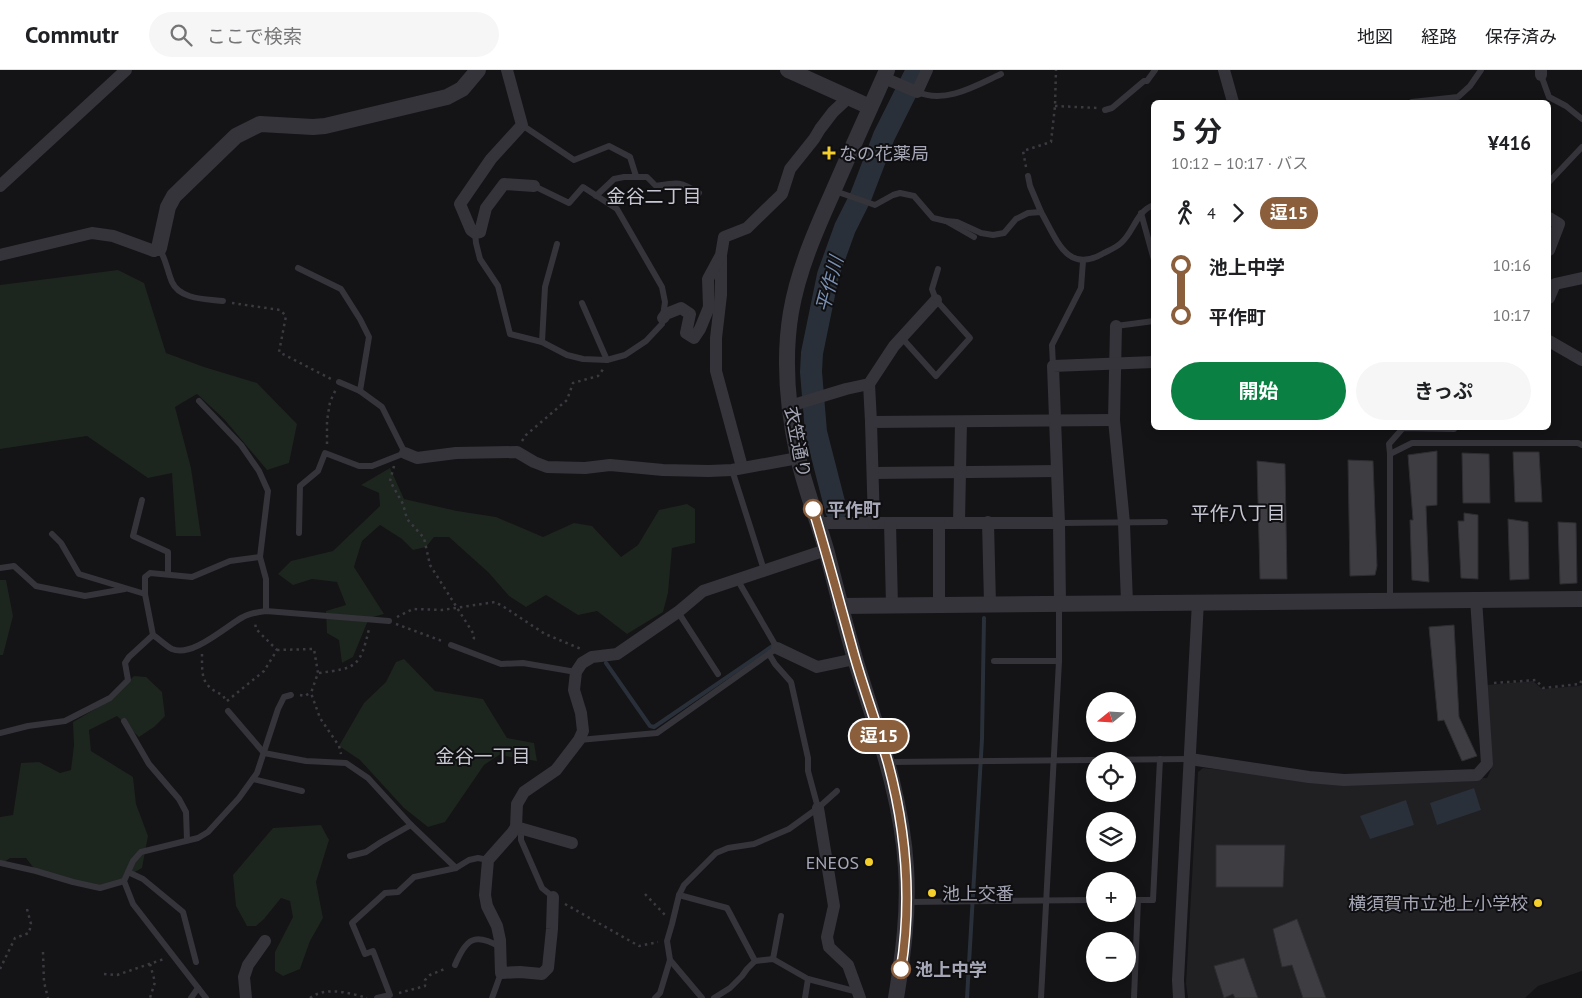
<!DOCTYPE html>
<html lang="ja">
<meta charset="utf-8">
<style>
body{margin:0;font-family:"PT Sans","Noto Sans JP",sans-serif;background:#f6f6f6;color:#202124;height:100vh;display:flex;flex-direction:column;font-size:19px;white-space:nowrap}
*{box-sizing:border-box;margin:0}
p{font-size:16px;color:#757577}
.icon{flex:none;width:28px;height:28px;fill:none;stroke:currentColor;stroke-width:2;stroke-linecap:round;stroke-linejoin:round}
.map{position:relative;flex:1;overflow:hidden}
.sheet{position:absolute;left:1151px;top:30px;width:400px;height:330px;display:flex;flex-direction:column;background:#fff;border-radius:8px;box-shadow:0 2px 12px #0003}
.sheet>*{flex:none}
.badge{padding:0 10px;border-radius:16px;font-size:18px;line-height:32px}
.needle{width:32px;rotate:252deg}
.controls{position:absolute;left:1086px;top:622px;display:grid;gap:10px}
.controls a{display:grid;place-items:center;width:50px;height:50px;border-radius:50%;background:#fff;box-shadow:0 2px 12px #0003;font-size:25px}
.map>.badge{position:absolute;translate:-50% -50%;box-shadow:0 0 0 2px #fff}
.legs{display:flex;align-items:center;gap:8px;height:55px;padding:0 20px;font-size:16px}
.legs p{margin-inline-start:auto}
.overview{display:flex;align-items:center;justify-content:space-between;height:85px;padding:0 20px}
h1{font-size:28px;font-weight:700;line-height:38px}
.button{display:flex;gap:10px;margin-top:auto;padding:10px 20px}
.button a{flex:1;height:58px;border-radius:30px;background:#0b8043;color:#fff;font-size:20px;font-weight:700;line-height:58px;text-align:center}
.button a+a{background:#f6f6f6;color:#202124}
ul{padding:0 20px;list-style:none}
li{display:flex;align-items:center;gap:18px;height:50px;font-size:19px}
li i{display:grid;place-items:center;width:8px;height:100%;margin:0 6px;background:currentColor}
li i::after{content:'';width:12px;height:12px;margin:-6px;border:4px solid;border-radius:50%;background:#fff}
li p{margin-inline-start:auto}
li:first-child i{background:linear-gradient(#0000 50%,currentColor 0)}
li:last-child i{background:linear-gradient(currentColor 50%,#0000 0)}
header{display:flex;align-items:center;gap:30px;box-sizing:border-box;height:70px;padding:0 25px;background:#fff;border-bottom:1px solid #e0e0e0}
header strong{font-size:24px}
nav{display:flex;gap:28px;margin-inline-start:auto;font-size:18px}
.search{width:350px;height:45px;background:#f6f6f6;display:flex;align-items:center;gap:12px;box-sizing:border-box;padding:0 18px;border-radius:28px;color:#757577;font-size:19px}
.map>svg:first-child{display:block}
</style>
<header>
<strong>Commutr</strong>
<div class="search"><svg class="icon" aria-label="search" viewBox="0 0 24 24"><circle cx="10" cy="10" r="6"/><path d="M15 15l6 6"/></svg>ここで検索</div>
<nav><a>地図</a><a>経路</a><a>保存済み</a></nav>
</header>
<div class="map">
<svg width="1582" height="928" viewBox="0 0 1582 928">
<rect width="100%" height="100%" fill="#141315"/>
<polygon fill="#201f22" points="1533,611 1542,619 1579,616 1582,615 1582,901 1538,916 1525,928 1188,928 1186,914 1198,702 1203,698 1336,712 1487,708 1492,697 1487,615"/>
<g fill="#1d251f">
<polygon points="118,200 144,213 166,283 204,297 257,313 297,354 289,393 267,400 224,349 197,324 175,337 191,398 201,466 176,466 172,403 148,408 87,366 0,379 0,215"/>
<polygon points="390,398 404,429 457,441 496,447 543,467 574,453 592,456 621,487 638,475 659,440 687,434 695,439 695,473 672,478 668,523 663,542 627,564 597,541 578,545 546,525 526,537 509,526 489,503 449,467 434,467 426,477 413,480 402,469 380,455 362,471 354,497 384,544 369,548 353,587 342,593 339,570 327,563 326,541 346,535 337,512 312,509 293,515 278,504 291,491 333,481 380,436 379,423 361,415"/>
<polygon points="0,510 6,510 13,546 3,585 0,585"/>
<polygon points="404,589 435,621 483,629 507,668 534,673 537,691 499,685 484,695 445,752 428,757 404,738 360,690 339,676 364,633 386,612 396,592"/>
<polygon points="134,606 146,607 162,622 165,646 154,657 139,667 117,646 89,660 91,681 133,707 136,734 148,766 142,798 115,813 95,817 36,801 26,788 10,788 0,795 0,747 13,745 21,693 39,692 60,703 71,700 74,675 73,652 109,631"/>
<polygon points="321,755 329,770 316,812 323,848 310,871 300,899 283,906 275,901 275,882 293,847 290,831 281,828 264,849 256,856 247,856 236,836 233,805 273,758"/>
</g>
<g fill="#293039">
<polygon points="1474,718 1481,740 1437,755 1430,733"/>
<polygon points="1406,730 1414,755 1370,769 1360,746"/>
</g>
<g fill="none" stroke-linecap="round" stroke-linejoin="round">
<g stroke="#293039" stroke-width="4">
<polyline points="606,593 650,656 654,657 774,575"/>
<polyline points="967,928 982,669 984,548"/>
</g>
<polyline stroke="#293039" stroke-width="22" points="836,440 816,362 811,302 812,283 828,205 845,158 861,126 884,66 917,0"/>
</g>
<g fill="#3e3d42" stroke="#2e2d31">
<polygon points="1437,381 1437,435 1426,436 1429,512 1412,510 1410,450 1413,450 1408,385"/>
<polygon points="1513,382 1539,382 1542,432 1515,432"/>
<polygon points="1462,383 1489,384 1490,433 1463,433"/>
<polygon points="1348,390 1373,391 1377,496 1375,505 1350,506"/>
<polygon points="1257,391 1285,394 1287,509 1260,509"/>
<polygon points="1464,443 1478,445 1478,509 1461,508 1458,451 1464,451"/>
<polygon points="1508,449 1528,452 1529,509 1510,510"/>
<polygon points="1558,452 1576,453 1577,513 1560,514"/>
<polygon points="1454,555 1459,647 1477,686 1462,691 1444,650 1438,651 1429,557"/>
<polygon points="1216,775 1285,775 1283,817 1216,817"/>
<polygon points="1297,849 1326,928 1303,928 1292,895 1282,897 1273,859"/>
<polygon points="1244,888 1258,928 1235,928 1233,924 1224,928 1214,896"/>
</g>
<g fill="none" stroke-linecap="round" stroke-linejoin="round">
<g stroke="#3a3b41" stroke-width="2.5" stroke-dasharray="2.5 4" stroke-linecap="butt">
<polyline points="1055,36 1098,38"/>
<polyline points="1026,97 1023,81 1051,72 1055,36 1056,0"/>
<polyline points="232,233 280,240 286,246 279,282 331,309"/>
<polyline points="522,371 526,365 567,330 573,313 598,306 604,298"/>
<polyline points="327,374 327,351 330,332 336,319"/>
<polyline points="394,396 390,411 403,434 407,449 424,468 430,495 473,563 474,568 472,573"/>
<polyline points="397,547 413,539 442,540 495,532 504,537 545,564 581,579"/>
<polyline points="396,554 442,571"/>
<polyline points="277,580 314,579 318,603 311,623 320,648 339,676 341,684"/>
<path d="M202,584C202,606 201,616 223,625L226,632"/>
<path d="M319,603C357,598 360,597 369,559"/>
<polyline points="1494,613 1536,610 1543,618 1580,614 1582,609"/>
<polyline points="300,625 305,626 311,622"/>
<polyline points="227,631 264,601 277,580 256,559 255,552"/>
<polyline points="645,824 665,845"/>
<polyline points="565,834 639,876 658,872"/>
<polyline points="43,882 44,912 48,928"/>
<polyline points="150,894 155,912 150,928"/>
<polyline points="0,899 15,868 29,863 31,854 27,839"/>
<polyline points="104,904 117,905 164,889"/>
<polyline points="399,923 425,916 425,910 430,905 447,898"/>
<path d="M310,928C326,916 350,923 367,928"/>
</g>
<g stroke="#34343a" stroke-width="6">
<polyline points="1541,5 1549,27 1566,36 1582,49"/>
<path d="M917,22C946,34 975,16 1001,4"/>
<polyline points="1412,32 1458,27 1470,16 1481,0"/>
<polyline points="1105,40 1112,38 1144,11 1147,11 1155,0"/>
<polyline points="522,55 574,90 609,76 630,87 636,106"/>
<polyline points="1028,106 1030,116 1041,142"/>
<polyline points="1549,112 1582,77"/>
<polyline points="835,121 875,135 893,125 900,123 914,126 933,148 946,151 974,167"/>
<path d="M596,126L614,109L624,107H647L656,116C678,112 680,111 699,123"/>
<polyline points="1141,143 1154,190"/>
<path d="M946,151L957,152L981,163L993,165L1004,163L1016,149L1028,143L1041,142C1057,170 1067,205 1104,183C1110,180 1117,177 1121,173C1134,162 1136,141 1154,135"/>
<polyline points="475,163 476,173 480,189 498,216 510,264 542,272 567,285 583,289 607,290 625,285 646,271 662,254 665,232 662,217 617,139 583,117 569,133 534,116"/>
<path d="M159,178C166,189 167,200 172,212C180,230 207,229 223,231"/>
<polyline points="298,198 341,219 360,249 369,267 360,321"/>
<polyline points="582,233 607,290"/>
<polyline points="1116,256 1154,251"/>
<polyline points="902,268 936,306 970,268 936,230 932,219 938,199"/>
<polyline points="542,272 545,217 557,174"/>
<polyline points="1053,296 1052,275 1081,218 1083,191"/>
<polyline points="199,331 241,375 259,401 268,421 260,487 266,509 266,541"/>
<polyline points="1390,384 1389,374 1403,358 1454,359"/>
<polyline points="732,400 764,500"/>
<polyline points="142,430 133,466 168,482 168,504"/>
<polyline points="1059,453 1165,452"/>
<polyline points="299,463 300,416 318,401 325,383 359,396 372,396 405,383 382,337 360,321 339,312"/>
<polyline points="52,464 61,473 79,504 145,524"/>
<path d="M260,487L230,491L192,507L150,503L145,507V524L153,565C159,569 166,576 172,579C192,588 226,556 243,547C250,543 258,542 266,541L389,551"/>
<polyline points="0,498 14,496 36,516 85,526 125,519"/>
<polyline points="1390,530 1390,384 1412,373 1578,373 1582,375"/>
<polyline points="678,542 718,604"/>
<polyline points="451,575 501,594 523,593 576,602"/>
<polyline points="769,584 775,594 791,612 808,688 808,701 818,738"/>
<polyline points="994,591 1059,591"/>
<polyline points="228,641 264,683 306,691 346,693 368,708 411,755 456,798"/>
<polyline points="124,651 149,694 179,729 186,742 187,770"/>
<polyline points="0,663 28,656 65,651 110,628 128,610 125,593 129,587 153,565"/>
<polyline points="579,670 657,663 777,578 737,509"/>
<polyline points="889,692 1190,689"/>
<polyline points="253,709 302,721"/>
<polyline points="521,760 521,770 542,818 553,827"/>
<polyline points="350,786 366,782 381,772 411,755"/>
<polyline points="0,793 36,801 73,812 100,818 124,811"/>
<polyline points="128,802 143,809 183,842 196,892"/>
<polyline points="679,825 727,838 755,891"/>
<polyline points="1128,830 1153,830 1160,689"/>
<polyline points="907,832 1095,830"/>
<polyline points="773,889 781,846"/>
<polyline points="670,890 702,928"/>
<path d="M455,895C466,869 474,862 500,877"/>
<polyline points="191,928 198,918"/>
<polyline points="206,928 133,834 124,811 133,791 141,782 198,768 208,762 239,728 257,703 278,639 284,627 291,625"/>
<polyline points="377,928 390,925 373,881 365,884 352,853 385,823 398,822 414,807 456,798 469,790 478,788 488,790"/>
<polyline points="492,928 501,903"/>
<polyline points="655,928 660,923 670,890 667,871 672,854 679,825 684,815 716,783 728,778 754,774 789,759 818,738 837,721"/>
<polyline points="714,928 730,918 742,906 747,899 755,891 773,889 808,909 858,922"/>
<polyline points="805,928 808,909"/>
<polyline points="1041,928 1059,591 1059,535"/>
<polyline points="1134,928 1138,830"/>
</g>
<g stroke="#34343a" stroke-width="12">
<polyline points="507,0 522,55 491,89 460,134 471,160 475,163 480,162 486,138 504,114 534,116"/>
<polyline points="1224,0 1233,32"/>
<polyline points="1541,0 1541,5"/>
<polyline points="884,8 917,22 927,0"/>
<polyline points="0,116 126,0"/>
<polyline points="1549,148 1559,154 1549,180"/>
<polyline points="0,185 92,163 113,166 154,181 159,178"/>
<polyline points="721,186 721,225 716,268 716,301 742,397"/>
<polyline points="1549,228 1555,214 1582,208"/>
<polyline points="663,248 666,244 681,238 690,244 686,263 694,268 700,259 709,237 708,209 721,185 724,167 747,158 782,124 790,99 814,69 820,59 833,42 848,28"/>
<polyline points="1116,256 1114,350 1124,453 1127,533"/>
<polyline points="1549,271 1582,290"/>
<polyline points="869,314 871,352"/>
<polyline points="790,336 846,319 869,314 894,276 936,230"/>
<polyline points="405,383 417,388 456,383 517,382 534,392 547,397 585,398 610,395 663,400 709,401 732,400 798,388"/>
<polyline points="873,403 1057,401"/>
<polyline points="988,452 990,534"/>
<polyline points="818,453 1059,453"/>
<polyline points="874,453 871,352 1114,350"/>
<polyline points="890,453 892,535"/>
<polyline points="959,453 961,352"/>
<polyline points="939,534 939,453"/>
<polyline points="1060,534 1059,453 1053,296 1154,292"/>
<polyline points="777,578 817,597 855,589"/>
<polyline points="1190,689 1309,707 1344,710 1477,705 1487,694 1476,529"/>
<polyline points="818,738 834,836 827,867 829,877 848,895 860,928"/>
<polyline points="516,757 572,773"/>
<polyline points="553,827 552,859 548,898 542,904 520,902 501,903 500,870 497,856 487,836 485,825 488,790 512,763 516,757 517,734 524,722 556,700 579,670 583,661 581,643 574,620 576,602 582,593 592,587 617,584 678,542 703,521 826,480"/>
<polyline points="246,928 244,907 248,895 265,871"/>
<polyline points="1179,928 1178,910 1198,531"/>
</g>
<g stroke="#34343a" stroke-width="16">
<polyline points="788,0 870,37"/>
<path d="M887,0C869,41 850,82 832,124C815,162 798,201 791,242C783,289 788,341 798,387C805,418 817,449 826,479C836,517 845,555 856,592C877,660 902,727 906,798C909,842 903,885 896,928"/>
<polyline points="159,178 168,137 174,126 236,66 260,54 313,57 325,56 447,27 462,19 478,0"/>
<polyline points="840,536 1582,529"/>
</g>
</g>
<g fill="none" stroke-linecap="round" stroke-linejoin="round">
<defs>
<path id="line-1" d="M813,439C828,488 841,538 855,588C865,623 878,658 888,693C906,760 912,830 901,899"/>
</defs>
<use href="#line-1" stroke="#fff" stroke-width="11"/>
<use href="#line-1" stroke="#8b5e3c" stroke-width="8"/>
</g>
<g fill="#f5cf2b" stroke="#0f0e10" stroke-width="2">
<path d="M826.5 75.5h5v5h5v5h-5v5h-5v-5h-5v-5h5z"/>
<circle cx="869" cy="792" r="5"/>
<circle cx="932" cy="823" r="5"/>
<circle cx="1538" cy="833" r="5"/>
</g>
<g fill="#fff" stroke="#8b5e3c" stroke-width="2.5">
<circle cx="813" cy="439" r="9"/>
<circle cx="901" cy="899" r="9"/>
</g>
<g text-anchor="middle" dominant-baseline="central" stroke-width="4" stroke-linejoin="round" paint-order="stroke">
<g font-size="18" fill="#a5a7b6" stroke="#0f0e10" text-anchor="start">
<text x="839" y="83">なの花薬局</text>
<text x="859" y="792" text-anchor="end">ENEOS</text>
<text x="942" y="823">池上交番</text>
<text x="1528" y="833" text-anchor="end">横須賀市立池上小学校</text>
</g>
<g font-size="18" fill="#a5a7b6" stroke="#0f0e10">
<text transform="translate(798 372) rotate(79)">衣笠通り</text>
</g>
<g font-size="18" font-weight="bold" fill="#a5a7b6" stroke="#0f0e10" text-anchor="start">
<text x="827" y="439">平作町</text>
<text x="915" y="899">池上中学</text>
</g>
<g font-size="19" fill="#c6c7d2" stroke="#0f0e10">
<text x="654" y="126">金谷二丁目</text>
<text x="1238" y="443">平作八丁目</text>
<text x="483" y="686">金谷一丁目</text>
</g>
<g font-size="19" font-style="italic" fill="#7a90b2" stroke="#0f0e10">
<text transform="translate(829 214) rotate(-75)">平作川</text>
</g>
</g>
</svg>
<div class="controls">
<a><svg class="needle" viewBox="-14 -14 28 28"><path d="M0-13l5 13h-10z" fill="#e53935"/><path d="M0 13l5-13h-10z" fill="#757577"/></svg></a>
<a><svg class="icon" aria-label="locate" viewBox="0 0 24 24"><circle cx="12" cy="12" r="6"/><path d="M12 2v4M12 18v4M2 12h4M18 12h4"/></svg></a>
<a><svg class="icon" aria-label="layers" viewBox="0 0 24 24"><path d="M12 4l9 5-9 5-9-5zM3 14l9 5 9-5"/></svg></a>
<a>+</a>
<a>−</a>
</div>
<b class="badge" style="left:879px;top:666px;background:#8b5e3c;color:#fff">逗15</b>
<section class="sheet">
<div class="overview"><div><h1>5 分</h1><p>10:12 – 10:17 · バス</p></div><b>¥416</b></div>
<div class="legs"><svg class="icon" aria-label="walk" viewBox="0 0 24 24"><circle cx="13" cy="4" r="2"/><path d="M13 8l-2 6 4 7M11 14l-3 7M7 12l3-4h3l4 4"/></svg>4<svg class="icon" aria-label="forward" viewBox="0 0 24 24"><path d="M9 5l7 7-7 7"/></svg><b class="badge" style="background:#8b5e3c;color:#fff">逗15</b></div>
<ul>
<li><i style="color:#8b5e3c"></i><b>池上中学</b><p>10:16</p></li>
<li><i style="color:#8b5e3c"></i><b>平作町</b><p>10:17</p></li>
</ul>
<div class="button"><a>開始</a><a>きっぷ</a></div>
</section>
</div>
